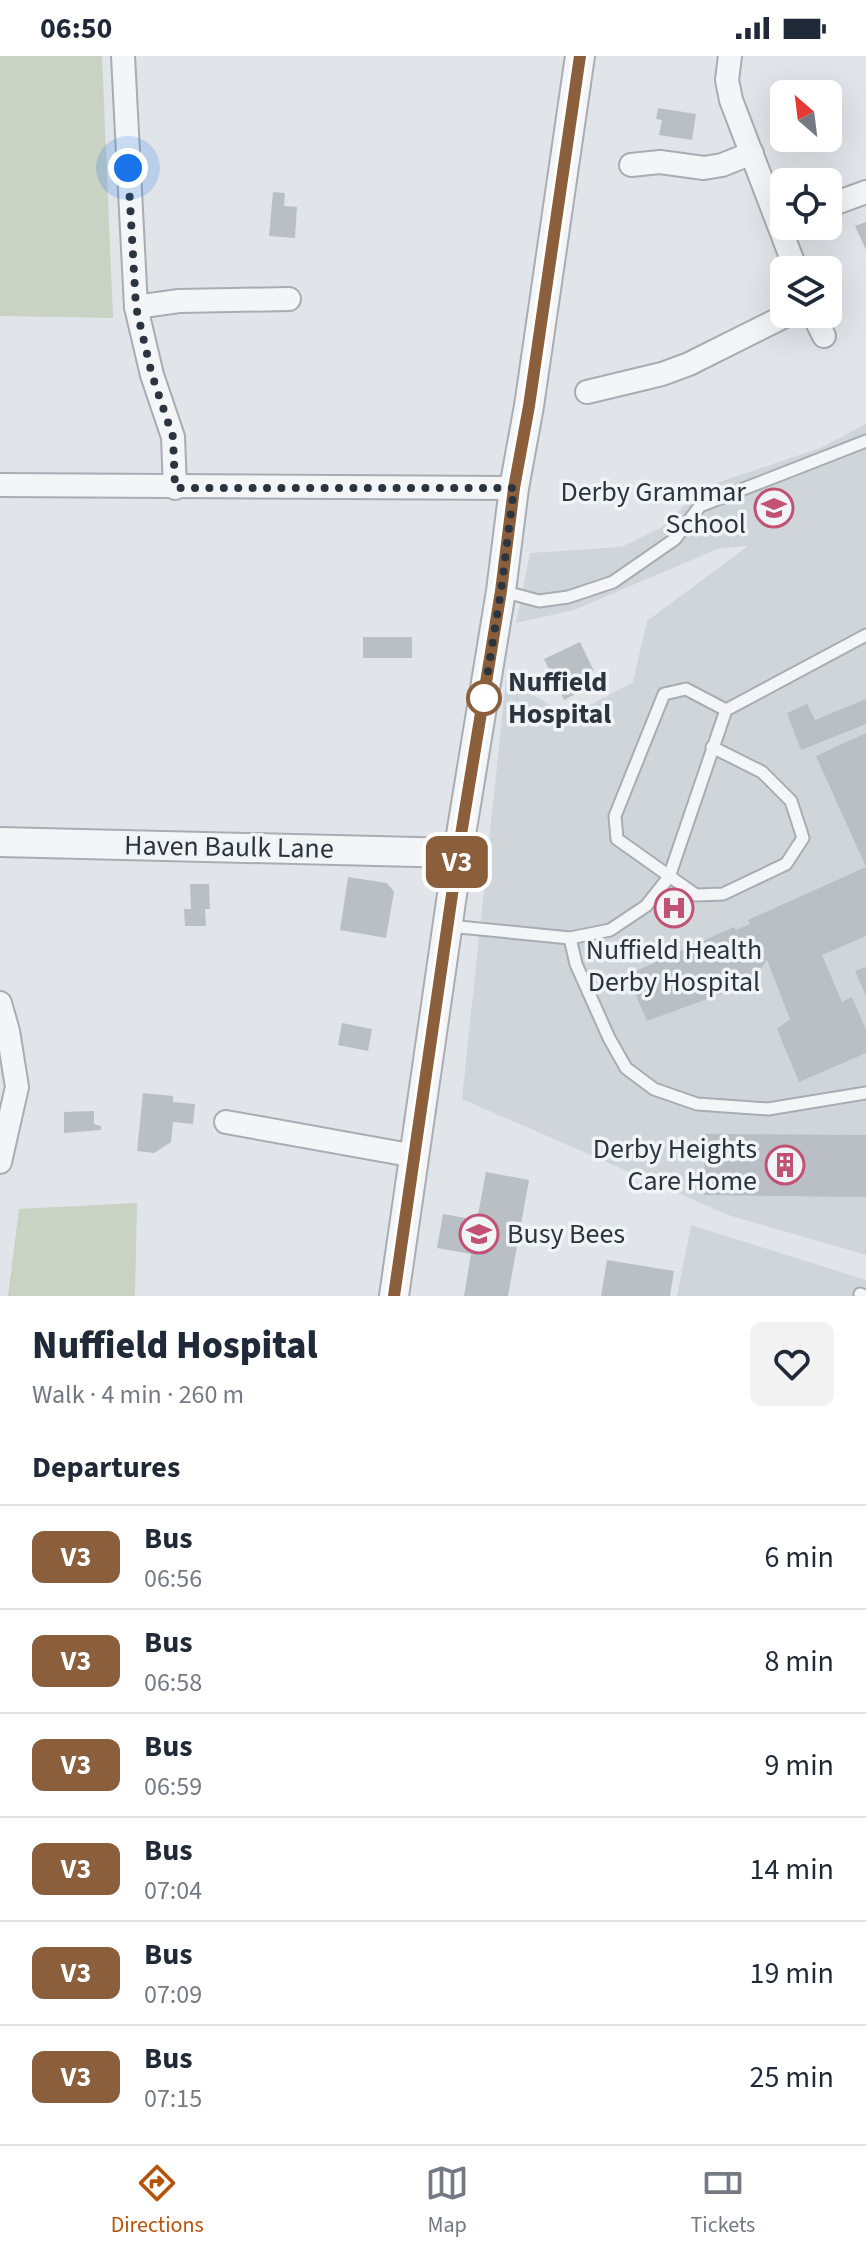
<!DOCTYPE html>
<meta charset="utf-8">
<style>
body{margin:0;font-family:"Source Sans 3",sans-serif;background:#f2f2f3;color:#1f2937;height:100vh;display:flex;flex-direction:column;font-size:30px;white-space:nowrap}
*{box-sizing:border-box;margin:0}
p{font-size:26px;color:#747a83}
.icon{flex:none;width:44px;height:44px;fill:none;stroke:currentColor;stroke-width:2;stroke-linecap:round;stroke-linejoin:round}
.map{position:relative;height:1240px;overflow:hidden}
.sheet{display:flex;flex-direction:column;background:#fff;flex:1}
.sheet>*{flex:none}
.badge{padding:0 16px;border-radius:12px;font-size:28px;line-height:52px}
.needle{width:52px;rotate:332deg}
.buttons{position:absolute;left:770px;top:24px;display:grid;gap:16px}
.buttons a{display:grid;place-items:center;width:72px;height:72px;border-radius:12px;background:#fff;box-shadow:0 8px 32px #0002;font-size:40px}
.you{position:absolute;width:40px;height:40px;margin:-20px;border:6px solid #fff;border-radius:50%;background:#1a73e8;box-shadow:0 0 0 12px #1a73e833}
.map>.badge{position:absolute;translate:-50% -50%;box-shadow:0 0 0 4px #fff}
h2{padding:0 32px;font-size:30px;line-height:72px}
.round{display:grid;place-items:center;flex:none;width:84px;height:84px;border-radius:12px;background:#f2f2f3}
.head{display:flex;align-items:center;justify-content:space-between;height:136px;padding:0 32px}
h1{font-size:38px;font-weight:800;line-height:60px}
ul{padding:0;list-style:none}
li{display:flex;align-items:center;gap:24px;height:104px;padding:0 32px;border-top:2px solid #e0e1e3}
li div{flex:1}
li b{display:block;font-size:30px}
li em{font-style:normal}
li .badge{min-width:88px;font-weight:700;text-align:center}
.status{display:flex;justify-content:space-between;align-items:center;height:56px;padding:0 40px;background:#fff;direction:ltr}
.status svg{height:22px;fill:currentColor}
.dock{display:flex;justify-content:space-around;align-items:center;height:112px;border-top:2px solid #e0e1e3;background:#fff;font-size:22px;color:#747a83}
.dock a{display:grid;justify-items:center;gap:4px}
.dock .selected{color:#b45309}
.map>svg:first-child{display:block}
</style>
<div class="status"><b>06:50</b><svg viewBox="0 0 49 12"><path d="M0 12V9h3v3zM5 12V6h3v6zM10 12V3h3v9zM15 12V0h3v12zM26 1h20v11H26zM47 4h2v5h-2z"/></svg></div>
<div class="map">
<svg width="866" height="1240" viewBox="0 0 866 1240">
<rect width="100%" height="100%" fill="#e1e5e9"/>
<g fill="#d0d5da">
<polygon points="866,368 866,1199 728,1159 462,1043 506,624 570,660 633,626 647,565 748,490 720,492 574,554 516,567 530,497 621,491 661,472 702,432 820,392"/>
<polygon points="691,1169 866,1224 866,1240 677,1240"/>
</g>
<g fill="#c9d2c3">
<polygon points="0,0 102,0 113,262 0,260"/>
<polygon points="137,1147 135,1240 8,1240 19,1153"/>
</g>
<g fill="#b9bfc5">
<polygon points="658,52 696,58 692,84 659,79 662,64 656,63"/>
<polygon points="833,64 839,79 798,94 794,82 828,82 828,66"/>
<polygon points="273,136 285,137 284,150 297,151 295,182 269,180"/>
<polygon points="866,166 866,194 855,170"/>
<rect x="363" y="581" width="49" height="21"/>
<polygon points="580,586 594,615 587,618 593,629 564,644 544,603"/>
<polygon points="866,643 866,668 801,694 787,657 807,648 815,664"/>
<polygon points="866,677 866,811 816,700"/>
<polygon points="866,811 866,880 822,899 842,946 852,941 866,974 866,997 799,1026 777,973 790,963 767,904 751,927 647,965 627,919 734,871 736,874 750,868 748,864"/>
<polygon points="348,821 387,827 394,836 386,882 340,874"/>
<polygon points="190,828 209,828 210,853 205,853 206,870 185,870 184,853 191,853"/>
<polygon points="866,911 866,940 855,915"/>
<polygon points="342,967 372,973 368,995 338,989"/>
<polygon points="143,1037 173,1040 173,1046 195,1048 193,1068 173,1066 171,1086 154,1097 137,1095"/>
<polygon points="94,1055 94,1068 101,1070 101,1074 64,1077 64,1056"/>
<polygon points="705,1078 866,1079 866,1141 704,1139"/>
<polygon points="486,1116 529,1124 508,1240 464,1240 471,1198 437,1192 443,1158 477,1164"/>
<polygon points="607,1204 674,1215 670,1240 601,1240"/>
</g>
<g fill="none" stroke-linecap="round" stroke-linejoin="round">
<defs>
<g id="service">
<polyline points="502,535 539,545 568,541 613,526 675,483 700,450 866,385"/>
<polyline points="712,691 762,716 791,745 803,782 786,808 723,838 696,839 617,783 615,760 664,638 686,633 726,654"/>
<polyline points="449,870 570,882 610,874 646,850 669,821 726,654 866,579"/>
<polyline points="570,882 576,908 609,982 626,1012 654,1033 697,1048 768,1053 866,1037"/>
<polyline points="860,1238 866,1240"/>
</g>
<g id="minor">
<polyline points="123,0 136,251 152,319 173,381 175,432"/>
<polyline points="730,0 727,24 731,44 796,214"/>
<polyline points="631,109 660,106 704,112 722,109 752,97"/>
<polyline points="828,150 866,136"/>
<polyline points="136,251 179,245 289,243"/>
<polyline points="813,258 824,280"/>
<polyline points="587,336 662,318 689,308 789,258"/>
<polyline points="0,429 514,432"/>
<polyline points="0,947 8,975 17,1031 0,1106"/>
<polyline points="226,1066 415,1100"/>
</g>
<g id="tertiary">
<polyline points="0,786 458,797"/>
<polyline points="394,1240 458,797 501,535 514,432 529,350 580,0"/>
</g>
</defs>
<use href="#service" stroke="#a7adb3" stroke-width="15"/>
<use href="#minor" stroke="#a7adb3" stroke-width="26"/>
<use href="#tertiary" stroke="#a7adb3" stroke-width="32"/>
<use href="#service" stroke="#f4f5f7" stroke-width="11"/>
<use href="#minor" stroke="#f4f5f7" stroke-width="22"/>
<use href="#tertiary" stroke="#f4f5f7" stroke-width="28"/>
</g>
<g fill="none" stroke-linecap="round" stroke-linejoin="round">
<defs>
<polyline id="line" points="394,1240 458,797 501,535 514,432 529,350 580,0"/>
</defs>
<use href="#line" stroke="#fff" stroke-width="18"/>
<use href="#line" stroke="#8b5e3c" stroke-width="12"/>
<polyline stroke="#2b353f" stroke-width="8" stroke-dasharray="0 14.4" points="128,112 136,251 152,319 173,381 175,432 514,432 501,535 482,652 484,642"/>
</g>
<defs>
<symbol id="school-ring" viewBox="-11 -11 22 22"><circle r="9.5" fill="#f1f4f6" stroke="#c25273" stroke-width="1.5"/><path d="M0-5L7-2L0 1L-7-2ZM-4 1L0 2.5L4 1V4Q0 6-4 4Z" fill="#c25273"/></symbol>
<symbol id="hospital-ring" viewBox="-11 -11 22 22"><circle r="9.5" fill="#f1f4f6" stroke="#c25273" stroke-width="1.5"/><path d="M-5-5h3v3.5h4V-5h3V5h-3V1.5h-4V5h-3Z" fill="#c25273"/></symbol>
<symbol id="building-ring" viewBox="-11 -11 22 22"><circle r="9.5" fill="#f1f4f6" stroke="#c25273" stroke-width="1.5"/><path d="M-4-6H4V6H1V3H-1V6H-4ZM-2.5-4.3h1.7v1.8h-1.7ZM.8-4.3h1.7v1.8H.8ZM-2.5-1h1.7V.8h-1.7ZM.8-1h1.7V.8H.8Z" fill="#c25273"/></symbol>
</defs>
<g fill-rule="evenodd">
<use href="#school-ring" x="752" y="430" width="44" height="44"/>
<use href="#hospital-ring" x="652" y="830" width="44" height="44"/>
<use href="#building-ring" x="763" y="1087" width="44" height="44"/>
<use href="#school-ring" x="457" y="1156" width="44" height="44"/>
</g>
<circle fill="#fff" stroke="#8b5e3c" stroke-width="4" cx="484" cy="642" r="16"/>
<g text-anchor="middle" dominant-baseline="central" stroke-width="7" stroke-linejoin="round" paint-order="stroke">
<g font-size="28" fill="#2b353f" stroke="#f1f4f6" text-anchor="end">
<text x="746" y="436">Derby Grammar<tspan x="746" dy="32">School</tspan></text>
<text x="674" y="894" text-anchor="middle">Nuffield Health<tspan x="674" dy="32">Derby Hospital</tspan></text>
<text x="757" y="1093">Derby Heights<tspan x="757" dy="32">Care Home</tspan></text>
<text x="507" y="1178" text-anchor="start">Busy Bees</text>
</g>
<g font-size="28" font-weight="bold" fill="#2b353f" stroke="#f1f4f6" text-anchor="start">
<text x="508" y="626">Nuffield<tspan x="508" dy="32">Hospital</tspan></text>
</g>
<g font-size="28" fill="#2b353f" stroke="#f1f4f6">
<text transform="translate(229 791) rotate(1)">Haven Baulk Lane</text>
</g>
</g>
</svg>
<div class="buttons">
<a><svg class="needle" viewBox="-14 -14 28 28"><path d="M0-13l5 13h-10z" fill="#e53935"/><path d="M0 13l5-13h-10z" fill="#747a83"/></svg></a>
<a><svg class="icon" aria-label="locate" viewBox="0 0 24 24"><circle cx="12" cy="12" r="6"/><path d="M12 2v4M12 18v4M2 12h4M18 12h4"/></svg></a>
<a><svg class="icon" aria-label="layers" viewBox="0 0 24 24"><path d="M12 4l9 5-9 5-9-5zM3 14l9 5 9-5"/></svg></a>
</div>
<div class="you" style="left:128px;top:112px"></div>
<b class="badge" style="left:457px;top:806px;background:#8b5e3c;color:#fff">V3</b>
</div>
<section class="sheet">
<div class="head"><div><h1>Nuffield Hospital</h1><p>Walk · 4 min · 260 m</p></div><a class="round"><svg class="icon" aria-label="heart" viewBox="0 0 24 24"><path d="M12 20l-8-8c-3-5 5-10 8-4 3-6 11-1 8 4z"/></svg></a></div>
<h2>Departures</h2>
<ul>
<li><span class="badge" style="background:#8b5e3c;color:#fff">V3</span><div><b>Bus</b><p>06:56</p></div><em>6 min</em></li>
<li><span class="badge" style="background:#8b5e3c;color:#fff">V3</span><div><b>Bus</b><p>06:58</p></div><em>8 min</em></li>
<li><span class="badge" style="background:#8b5e3c;color:#fff">V3</span><div><b>Bus</b><p>06:59</p></div><em>9 min</em></li>
<li><span class="badge" style="background:#8b5e3c;color:#fff">V3</span><div><b>Bus</b><p>07:04</p></div><em>14 min</em></li>
<li><span class="badge" style="background:#8b5e3c;color:#fff">V3</span><div><b>Bus</b><p>07:09</p></div><em>19 min</em></li>
<li><span class="badge" style="background:#8b5e3c;color:#fff">V3</span><div><b>Bus</b><p>07:15</p></div><em>25 min</em></li>
</ul>
</section>
<nav class="dock">
<a class="selected"><svg class="icon" aria-label="directions" viewBox="0 0 24 24"><path d="M12 3l9 9-9 9-9-9zM9 14v-3h6M13 9l2 2-2 2"/></svg>Directions</a>
<a><svg class="icon" aria-label="map" viewBox="0 0 24 24"><path d="M3 6l6-2 6 2 6-2v14l-6 2-6-2-6 2zM9 4v14M15 6v14"/></svg>Map</a>
<a><svg class="icon" aria-label="tickets" viewBox="0 0 24 24"><path d="M3 7h18v10H3zM15 7v10"/></svg>Tickets</a>
</nav>
